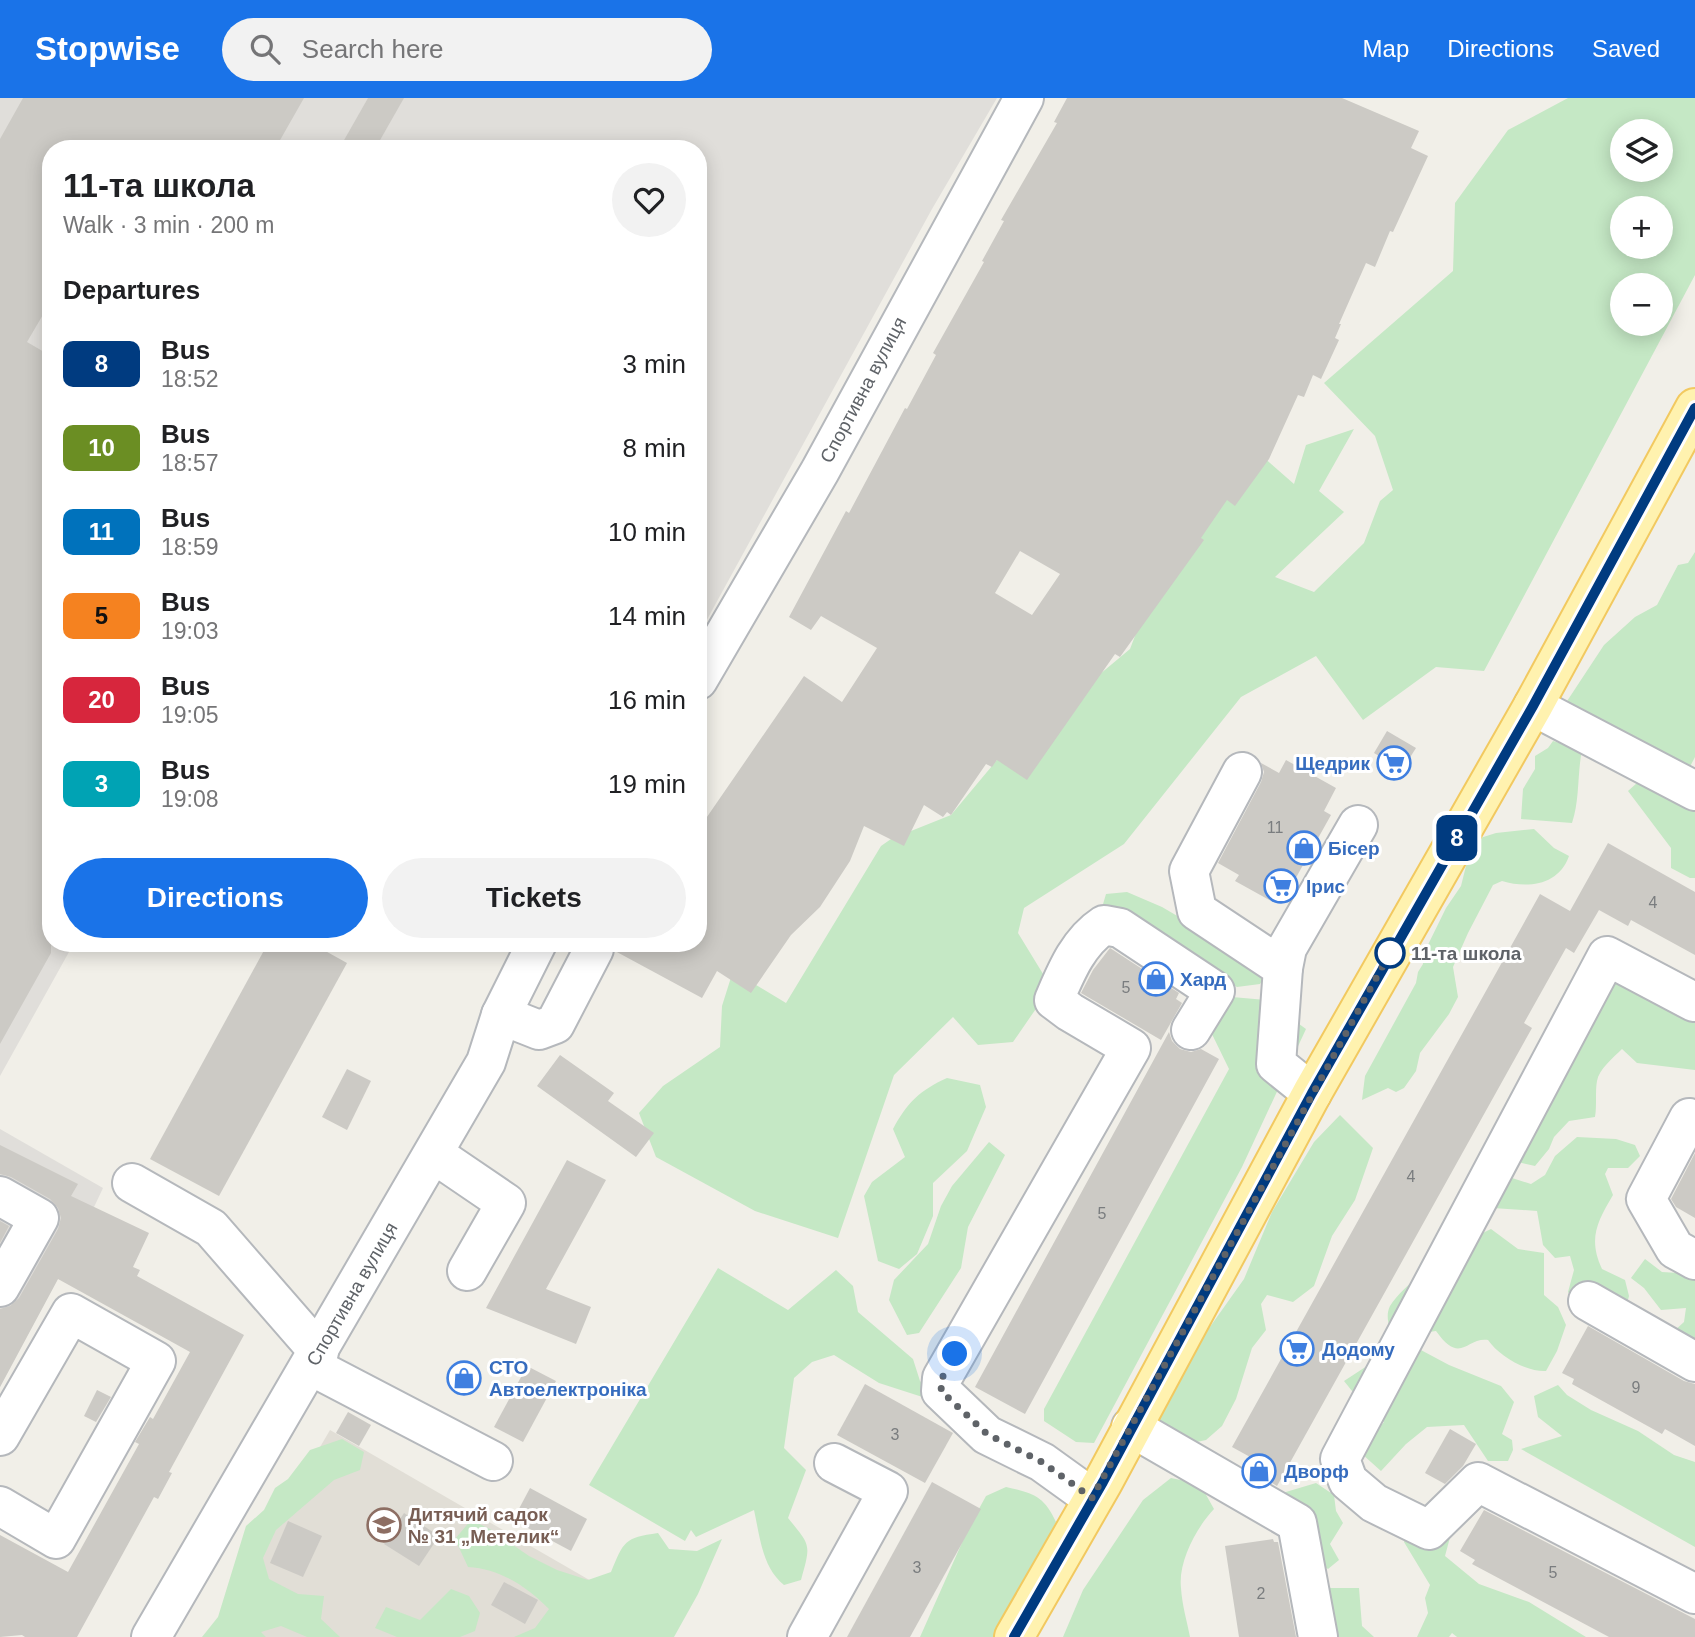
<!DOCTYPE html>
<meta charset="utf-8">
<style>
body{margin:0;font-family:Helvetica,sans-serif;background:#f2f2f2;color:#202124;height:100vh;display:flex;flex-direction:column;font-size:26px;white-space:nowrap}
*{box-sizing:border-box;margin:0}
p{font-size:23px;color:#757577}
.icon{flex:none;width:38px;height:38px;fill:none;stroke:currentColor;stroke-width:2;stroke-linecap:round;stroke-linejoin:round}
.map{position:relative;flex:1;overflow:hidden}
.panel{position:absolute;left:42px;top:42px;width:665px;height:812px;display:flex;flex-direction:column;background:#fff;border-radius:28px;box-shadow:0 4px 18px #0003}
.panel>*{flex:none}
.badge{padding:0 14px;border-radius:10px;font-size:24px;line-height:46px}
.fabs{position:absolute;left:1610px;top:21px;display:grid;gap:14px}
.fabs a{display:grid;place-items:center;width:63px;height:63px;border-radius:50%;background:#fff;box-shadow:0 4px 18px #0003;font-size:35px}
.you{position:absolute;width:35px;height:35px;margin:-18px;border:5px solid #fff;border-radius:50%;background:#1a73e8;box-shadow:0 0 0 10px #1a73e833}
.map>.badge{position:absolute;translate:-50% -50%;box-shadow:0 0 0 4px #fff}
h2{padding:0 21px;font-size:26px;line-height:63px}
.round{display:grid;place-items:center;flex:none;width:74px;height:74px;border-radius:37px;background:#f2f2f2}
.head{display:flex;align-items:center;justify-content:space-between;height:119px;padding:0 21px}
h1{font-size:33px;font-weight:700;line-height:52px}
.primary-button{display:flex;gap:14px;margin-top:auto;padding:14px 21px}
.primary-button a{flex:1;height:80px;border-radius:42px;background:#1a73e8;color:#fff;font-size:28px;font-weight:700;line-height:80px;text-align:center}
.primary-button a+a{background:#f2f2f2;color:#202124}
ul{padding:0;list-style:none}
li{display:flex;align-items:center;gap:21px;height:84px;padding:0 21px}
li div{flex:1}
li b{display:block;font-size:26px}
li em{font-style:normal}
li .badge{min-width:77px;font-weight:700;text-align:center}
header{display:flex;align-items:center;gap:42px;box-sizing:border-box;height:98px;padding:0 35px;background:#1a73e8;color:#fff}
header strong{font-size:33px}
nav{display:flex;gap:38px;margin-inline-start:auto;font-size:24px}
.search{width:490px;height:63px;background:#f2f2f2;display:flex;align-items:center;gap:18px;box-sizing:border-box;padding:0 24px;border-radius:38px;color:#757577;font-size:26px}
.map>svg:first-child{display:block}
</style>
<header>
<strong>Stopwise</strong>
<div class="search"><svg class="icon" aria-label="search" viewBox="0 0 24 24"><circle cx="10" cy="10" r="6"/><path d="M15 15l6 6"/></svg>Search here</div>
<nav><a>Map</a><a>Directions</a><a>Saved</a></nav>
</header>
<div class="map">
<svg width="1695" height="1539" viewBox="0 0 1695 1539">
<rect width="100%" height="100%" fill="#f1efe8"/>
<g fill="#e0deda">
<polygon points="0,0 997,0 932,111 698,538 698,51 51,51 51,845 74,845 0,978"/>
<polygon points="0,1031 103,1090 77,1145 0,1289"/>
</g>
<polygon fill="#e1ded6" points="330,1332 657,1521 646,1539 209,1539"/>
<g fill="#c5e8c5" fill-rule="evenodd">
<path d="M1568,0H1695V177L1484,573L1436,569L1363,622L1316,558L1241,599L1124,746L1024,810L1018,835L1051,889L1013,944L978,947L953,919L894,977L838,1140L755,1113L656,1059L639,1015L663,988L720,949L722,908L733,873L786,905L881,748L891,741L951,717L997,662L1130,551L1184,410L1253,350L1294,386L1306,347L1354,331L1319,393L1344,414L1275,479L1314,494L1364,445L1380,403L1393,392L1375,338L1324,285L1453,173L1455,105L1508,32ZM1622,33H1661V72H1622ZM1622,110H1661V149H1622ZM1622,187H1661V226H1622Z"/>
<polygon points="1695,454 1695,659 1682,684 1548,632 1604,547 1635,519 1657,507 1678,467 1688,465"/>
<path d="M1553,643L1582,652C1577,677 1580,701 1572,725L1521,721L1523,691L1535,671V658L1548,650Z"/>
<polygon points="1637,685 1666,697 1695,694 1695,780 1690,780 1671,770 1671,750 1628,693"/>
<path d="M1534,731L1554,750L1569,758C1559,787 1528,791 1502,783L1493,787L1468,835L1453,869L1458,899L1449,916L1420,955L1416,973L1404,990L1396,994L1388,990L1362,1002L1365,978L1416,885L1418,874L1423,866L1422,859L1446,810L1461,788L1468,760L1477,741L1496,735Z"/>
<polygon points="1127,794 1162,809 1249,860 1264,880 1260,886 1237,889 1146,834 1101,813 1106,796"/>
<path d="M1611,882L1695,914V972L1637,965L1622,951C1613,960 1599,971 1597,983C1595,993 1597,1007 1595,1019L1569,1023L1554,1039L1549,1051L1535,1068L1518,1064L1562,972L1572,967V943Z"/>
<polygon points="1232,899 1266,902 1306,931 1242,1069 1094,1345 1076,1344 1044,1323 1044,1311 1229,971 1209,930"/>
<path d="M947,980L980,987L986,1009L967,1053L933,1085V1118L917,1156L899,1171L878,1163L864,1098L872,1084L905,1059L893,1031C907,1005 920,992 947,980Z"/>
<polygon points="1340,1017 1373,1050 1355,1102 1332,1138 1314,1188 1293,1204 1267,1197 1261,1206 1266,1232 1252,1250 1236,1301 1222,1328 1206,1342 1174,1349 1161,1340 1158,1318 1185,1264 1244,1181 1272,1114 1314,1044"/>
<path d="M1577,1039L1616,1041L1635,1047L1640,1058L1628,1070H1608L1605,1076L1613,1097C1597,1124 1588,1141 1602,1171L1625,1182L1629,1198L1625,1213H1580L1568,1194L1574,1172L1570,1158L1555,1160L1543,1147L1537,1113L1493,1110L1494,1082L1512,1080L1531,1086L1545,1077L1555,1058Z"/>
<polygon points="989,1044 1005,1057 968,1129 961,1170 919,1235 907,1237 889,1202 894,1182 928,1146 941,1108 952,1088"/>
<path d="M1491,1131L1518,1151L1544,1155V1197L1558,1209L1566,1227L1557,1253L1546,1273C1526,1274 1499,1258 1488,1242C1466,1239 1461,1268 1436,1233L1394,1239C1389,1230 1385,1218 1390,1208C1405,1183 1464,1144 1491,1131Z"/>
<polygon points="1645,1161 1662,1174 1695,1176 1695,1262 1673,1234 1684,1224 1686,1210 1661,1212 1644,1190 1631,1180"/>
<path d="M718,1170L788,1212L836,1172L853,1188L858,1214L913,1261L920,1283L941,1305L879,1285L834,1257L812,1264L794,1280L784,1350L806,1372L788,1420C811,1448 811,1446 801,1482L784,1487C762,1469 760,1439 754,1412L696,1439L691,1432L685,1443L589,1387Z"/>
<polygon points="1419,1251 1449,1267 1501,1288 1514,1304 1502,1336 1512,1342 1513,1352 1508,1363 1488,1363 1464,1327 1427,1329 1406,1346 1381,1373 1362,1356 1371,1339 1384,1324 1369,1314 1344,1283 1370,1266"/>
<polygon points="1558,1287 1567,1297 1591,1312 1638,1333 1674,1357 1695,1364 1695,1449 1521,1351 1562,1338 1538,1319 1534,1298"/>
<polygon points="342,1341 364,1354 360,1372 334,1382 276,1432 263,1460 269,1481 298,1496 324,1498 321,1521 340,1539 307,1539 281,1528 261,1534 266,1539 202,1539 218,1519 246,1428 264,1412 275,1390 288,1381 310,1352"/>
<path d="M1171,1380L1200,1386L1214,1411C1196,1430 1178,1464 1181,1490C1182,1507 1187,1523 1190,1539H1063L1083,1492L1143,1402Z"/>
<polygon points="1316,1385 1334,1397 1336,1413 1343,1425 1330,1446 1339,1462 1328,1471 1322,1467 1269,1399"/>
<path d="M1006,1389C1033,1395 1044,1398 1056,1424C1037,1461 1025,1502 1004,1539H920L969,1429L986,1398Z"/>
<polygon points="1412,1421 1452,1432 1445,1458 1479,1486 1529,1504 1586,1539 1457,1539 1452,1535 1449,1539 1417,1539 1428,1515 1425,1500 1430,1487 1404,1444"/>
<path d="M471,1422L490,1431L529,1458L557,1472L588,1482L611,1474C624,1443 624,1440 658,1435L669,1451L697,1453L722,1441L698,1496L674,1539H514L535,1530L549,1511C527,1489 501,1471 468,1469L455,1441Z"/>
<polygon points="1321,1488 1331,1490 1359,1490 1362,1528 1374,1539 1316,1539"/>
<polygon points="451,1491 469,1498 480,1515 475,1533 460,1539 397,1539 375,1530 386,1509 420,1522"/>
</g>
<g fill="#cccac5" fill-rule="evenodd">
<polygon points="23,0 304,0 275,51 51,51 51,203 27,244 51,258 51,855 0,946 0,41"/>
<polygon points="368,0 404,0 375,51 339,51"/>
<path d="M1067,0H1342L1419,33L1411,50L1428,58L1393,134L1390,133L1375,169L1366,165L1339,226H1341L1335,240L1339,242L1321,281L1313,277L1304,299L1298,297L1269,361L1235,408L1227,402L1201,440L1204,442L1120,559L1115,556L1027,682L997,662L992,669L986,666L951,717L947,714L943,719L924,707L904,748L864,728L850,763L820,809L791,837L751,895L717,873L702,900L615,853L614,845H698V732L804,578L842,604L877,550L821,518L811,532L789,519L846,413L849,415L905,310L907,311L936,257L933,255L984,164L982,163L1004,123L1001,122L1057,25L1054,24ZM1020,453L1060,476L1032,517L995,495Z"/>
<polygon points="1387,633 1416,650 1402,672 1374,655"/>
<polygon points="1286,662 1336,690 1324,713 1331,717 1293,785 1286,782 1273,804 1235,783 1239,777 1218,765 1261,684 1264,674 1261,665 1279,675"/>
<polygon points="1608,745 1695,794 1695,857 1631,822 1628,828 1599,812 1574,855 1566,850 1524,925 1532,930 1277,1388 1255,1375 1261,1365 1232,1349 1540,796 1570,813"/>
<polygon points="268,845 311,845 347,865 219,1098 150,1061"/>
<polygon points="1110,850 1179,895 1176,901 1182,905 1161,942 1081,895 1093,872"/>
<polygon points="1169,934 1172,943 1180,951 1191,954 1201,951 1219,961 1025,1316 975,1289"/>
<polygon points="560,957 614,995 608,1003 654,1035 636,1059 537,988"/>
<polygon points="347,971 371,983 347,1032 322,1019"/>
<polygon points="0,1047 78,1086 71,1098 149,1135 133,1169 140,1172 137,1178 244,1237 169,1374 172,1375 158,1401 154,1399 77,1539 25,1539 22,1537 0,1539 0,1437 68,1474 139,1346 135,1344 150,1319 153,1321 190,1254 58,1181 0,1289 0,1211 10,1208 19,1200 58,1131 61,1120 58,1110 50,1101 11,1079 0,1076"/>
<polygon points="1695,1055 1695,1120 1676,1109 1671,1101"/>
<polygon points="567,1062 606,1082 546,1191 591,1209 576,1246 486,1210"/>
<polygon points="0,1123 9,1128 0,1145"/>
<polygon points="1588,1228 1684,1283 1695,1286 1695,1348 1665,1331 1662,1336 1572,1286 1574,1281 1562,1275"/>
<polygon points="527,1268 556,1283 523,1344 494,1329"/>
<polygon points="865,1286 953,1335 925,1385 837,1337"/>
<polygon points="97,1292 111,1299 96,1324 84,1318"/>
<polygon points="348,1314 371,1327 359,1348 336,1335"/>
<polygon points="1450,1331 1476,1346 1463,1368 1445,1386 1425,1375"/>
<polygon points="932,1384 981,1411 910,1539 847,1539"/>
<polygon points="530,1390 587,1421 571,1453 513,1422"/>
<polygon points="1484,1412 1695,1521 1695,1539 1609,1539 1472,1466 1475,1462 1460,1453"/>
<polygon points="404,1415 439,1438 419,1468 384,1446"/>
<polygon points="288,1423 322,1438 303,1479 270,1465"/>
<polygon points="1273,1441 1274,1444 1278,1444 1296,1539 1239,1539 1225,1448"/>
<polygon points="504,1484 538,1502 525,1526 491,1507"/>
</g>
<g fill="none" stroke-linecap="round" stroke-linejoin="round">
<defs>
<g id="minor">
<polyline points="698,582 820,373 1024,0"/>
<polyline points="1533,608 1695,693"/>
<polyline points="1242,674 1189,773 1197,813 1283,870 1276,966 1312,995"/>
<polyline points="1283,870 1287,850 1358,727"/>
<polyline points="1695,902 1694,904 1607,858 1340,1361 1348,1383 1374,1405 1429,1432 1478,1384 1695,1496"/>
<polyline points="501,917 539,932 555,926 594,851"/>
<polyline points="1695,1023 1689,1020 1646,1101 1675,1151 1695,1162"/>
<polyline points="434,1056 506,1105 467,1173"/>
<polyline points="132,1085 211,1130 319,1254"/>
<polyline points="0,1098 39,1120 0,1189"/>
<polyline points="1588,1203 1695,1264"/>
<polyline points="311,1268 493,1363"/>
<polyline points="1131,1329 1297,1425 1318,1539"/>
<polyline points="0,1338 71,1215 156,1263 56,1441 0,1408"/>
<path d="M1092,1400L1042,1364L987,1337L941,1293L942,1280L1131,950L1070,914L1054,902C1066,874 1078,844 1104,827L1120,830L1215,893L1191,932"/>
<polyline points="151,1539 486,964 501,917 537,845"/>
<polyline points="807,1539 888,1393 834,1365"/>
</g>
<polyline id="major" points="1014,1539 1103,1384 1312,995 1533,608 1695,310"/>
</defs>
<use href="#minor" stroke="#b5b8bc" stroke-width="42"/>
<use href="#major" stroke="#f2c960" stroke-width="42"/>
<use href="#minor" stroke="#fff" stroke-width="38"/>
<use href="#major" stroke="#fff2af" stroke-width="38"/>
</g>
<g fill="none" stroke-linecap="round" stroke-linejoin="round">
<defs>
<polyline id="line" points="1014,1539 1103,1384 1312,995 1533,608 1695,310"/>
</defs>
<use href="#line" stroke="#fff" stroke-width="16"/>
<use href="#line" stroke="#003b80" stroke-width="10"/>
<polyline stroke="#5f6368" stroke-width="7" stroke-dasharray="0 12.6" points="955,1256 942,1280 941,1293 987,1336 1042,1364 1092,1400 1392,851 1390,855"/>
</g>
<defs>
<symbol id="supermarket-ring" viewBox="-11 -11 22 22"><circle r="9.5" fill="#fff" stroke="#3f7fe0" stroke-width="1.5"/><path d="M-6-5.5h2.5l.6 2H6L4.5 2H-2.5L-4.4-4H-6ZM-1.5 3.2a1.3 1.3 0 1 0 .1 0ZM3 3.2a1.3 1.3 0 1 0 .1 0Z" fill="#3f7fe0"/></symbol>
<symbol id="shop-ring" viewBox="-11 -11 22 22"><circle r="9.5" fill="#fff" stroke="#3f7fe0" stroke-width="1.5"/><path d="M-5-2.5h2.3a2.7 3.5 0 0 1 5.4 0H5L5.5 6h-11ZM-1.5-2.5h3a1.5 2.3 0 0 0-3 0Z" fill="#3f7fe0"/></symbol>
<symbol id="school-ring" viewBox="-11 -11 22 22"><circle r="9.5" fill="#fff" stroke="#8d6e63" stroke-width="1.5"/><path d="M0-5L7-2L0 1L-7-2ZM-4 1L0 2.5L4 1V4Q0 6-4 4Z" fill="#8d6e63"/></symbol>
</defs>
<g fill-rule="evenodd">
<use href="#supermarket-ring" x="1375" y="646" width="38" height="38"/>
<use href="#shop-ring" x="1285" y="731" width="38" height="38"/>
<use href="#supermarket-ring" x="1262" y="769" width="38" height="38"/>
<use href="#shop-ring" x="1137" y="862" width="38" height="38"/>
<use href="#supermarket-ring" x="1278" y="1232" width="38" height="38"/>
<use href="#shop-ring" x="445" y="1261" width="38" height="38"/>
<use href="#shop-ring" x="1240" y="1354" width="38" height="38"/>
<use href="#school-ring" x="365" y="1408" width="38" height="38"/>
</g>
<circle fill="#fff" stroke="#003b80" stroke-width="3.5" cx="1390" cy="855" r="14"/>
<g text-anchor="middle" dominant-baseline="central" stroke-width="6" stroke-linejoin="round" paint-order="stroke">
<g font-size="16" fill="#7a7d7f">
<text x="1275" y="729">11</text>
<text x="1653" y="804">4</text>
<text x="1126" y="889">5</text>
<text x="1411" y="1078">4</text>
<text x="1102" y="1115">5</text>
<text x="1636" y="1289">9</text>
<text x="895" y="1336">3</text>
<text x="917" y="1469">3</text>
<text x="1553" y="1474">5</text>
<text x="1261" y="1495">2</text>
</g>
<g font-size="19" fill="#5f6368" stroke="#fff">
<text transform="translate(863 292) rotate(-62)">Спортивна вулиця</text>
<text transform="translate(352 1196) rotate(-60)">Спортивна вулиця</text>
</g>
<g font-size="19" font-weight="bold" fill="#366cbe" stroke="#fff" text-anchor="start">
<text x="1370" y="665" text-anchor="end">Щедрик</text>
<text x="1328" y="750">Бісер</text>
<text x="1306" y="788">Ірис</text>
<text x="1180" y="881">Хард</text>
<text x="1322" y="1251">Додому</text>
<text x="489" y="1269">СТО<tspan x="489" dy="22">Автоелектроніка</tspan></text>
<text x="1284" y="1373">Дворф</text>
</g>
<g font-size="19" font-weight="bold" fill="#5f6368" stroke="#fff" text-anchor="start">
<text x="1411" y="855">11-та школа</text>
</g>
<g font-size="19" font-weight="bold" fill="#785e54" stroke="#fff" text-anchor="start">
<text x="408" y="1416">Дитячий садок<tspan x="408" dy="22">№ 31 „Метелик“</tspan></text>
</g>
</g>
</svg>
<div class="fabs">
<a><svg class="icon" aria-label="layers" viewBox="0 0 24 24"><path d="M12 4l9 5-9 5-9-5zM3 14l9 5 9-5"/></svg></a>
<a>+</a>
<a>−</a>
</div>
<div class="you" style="left:955px;top:1256px"></div>
<b class="badge" style="left:1457px;top:740px;background:#003b80;color:#fff">8</b>
<section class="panel">
<div class="head"><div><h1>11-та школа</h1><p>Walk · 3 min · 200 m</p></div><a class="round"><svg class="icon" aria-label="heart" viewBox="0 0 24 24"><path d="M12 20l-8-8c-3-5 5-10 8-4 3-6 11-1 8 4z"/></svg></a></div>
<h2>Departures</h2>
<ul>
<li><span class="badge" style="background:#003b80;color:#fff">8</span><div><b>Bus</b><p>18:52</p></div><em>3 min</em></li>
<li><span class="badge" style="background:#6b8e23;color:#fff">10</span><div><b>Bus</b><p>18:57</p></div><em>8 min</em></li>
<li><span class="badge" style="background:#0072bc;color:#fff">11</span><div><b>Bus</b><p>18:59</p></div><em>10 min</em></li>
<li><span class="badge" style="background:#f58220;color:#111">5</span><div><b>Bus</b><p>19:03</p></div><em>14 min</em></li>
<li><span class="badge" style="background:#d7263d;color:#fff">20</span><div><b>Bus</b><p>19:05</p></div><em>16 min</em></li>
<li><span class="badge" style="background:#00a3b4;color:#fff">3</span><div><b>Bus</b><p>19:08</p></div><em>19 min</em></li>
</ul>
<div class="primary-button"><a>Directions</a><a>Tickets</a></div>
</section>
</div>
